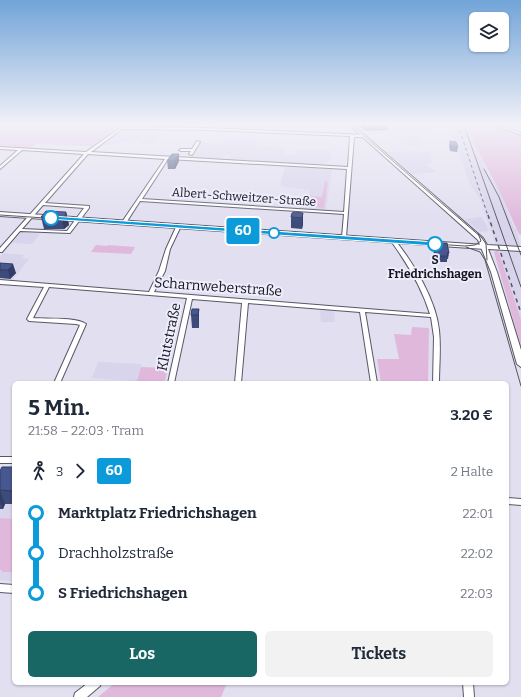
<!DOCTYPE html>
<html lang="de">
<meta charset="utf-8">
<style>
body{margin:0;font-family:Bitter,serif;background:#f2f2f3;color:#1f2937;height:100vh;display:flex;flex-direction:column;font-size:15px;white-space:nowrap}
*{box-sizing:border-box;margin:0}
p{font-size:13px;color:#747a83}
.icon{flex:none;width:22px;height:22px;fill:none;stroke:currentColor;stroke-width:2;stroke-linecap:round;stroke-linejoin:round}
.map{position:relative;flex:1;overflow:hidden}
.details{position:absolute;left:12px;top:381px;width:497px;height:304px;display:flex;flex-direction:column;background:#fff;border-radius:6px;box-shadow:0 1px 3px #0004}
.details>*{flex:none}
.badge{padding:0 8px;border-radius:3px;font-size:14px;line-height:26px}
.controls{position:absolute;left:469px;top:12px;display:grid;gap:8px}
.controls a{display:grid;place-items:center;width:40px;height:40px;border-radius:6px;background:#fff;box-shadow:0 1px 3px #0004;font-size:20px}
.map>.badge{position:absolute;translate:-50% -50%;box-shadow:0 0 0 2px #fff}
.legs{display:flex;align-items:center;gap:6px;height:44px;padding:0 16px;font-size:13px}
.legs p{margin-inline-start:auto}
.overview{display:flex;align-items:center;justify-content:space-between;height:68px;padding:0 16px}
h1{font-size:22px;font-weight:700;line-height:30px}
.button{display:flex;gap:8px;margin-top:auto;padding:8px 16px}
.button a{flex:1;height:46px;border-radius:6px;background:#196764;color:#fff;font-size:16px;font-weight:700;line-height:46px;text-align:center}
.button a+a{background:#f2f2f3;color:#1f2937}
ul{padding:0 16px;list-style:none}
li{display:flex;align-items:center;gap:14px;height:40px;font-size:15px}
li i{display:grid;place-items:center;width:6px;height:100%;margin:0 5px;background:currentColor}
li i::after{content:'';width:10px;height:10px;margin:-5px;border:3px solid;border-radius:50%;background:#fff}
li p{margin-inline-start:auto}
li:first-child i{background:linear-gradient(#0000 50%,currentColor 0)}
li:last-child i{background:linear-gradient(currentColor 50%,#0000 0)}
.map>svg:first-child{display:block}
</style>
<div class="map">
<svg width="521" height="697" viewBox="0 0 521 697">
<rect width="100%" height="100%" fill="#e1dff0"/>
<g fill="#d7d4ec">
<polygon points="373,125 433,125 436,133 398,133 367,135 357,126"/>
<polygon points="449,125 467,125 479,155 489,175 491,176 491,178 496,184 504,202 513,226 517,231 521,248 521,320 481,201 469,182"/>
<polygon points="122,130 163,130 154,144 141,144 142,141 135,141 100,146"/>
<polygon points="414,136 418,138 422,147 407,146 406,144 403,144 397,137"/>
<polygon points="222,139 257,140 256,145 285,148 284,154 296,155 297,149 332,151 331,160 319,165 230,160 231,155 224,155 222,159 190,157 197,142 220,143"/>
<polygon points="397,151 430,152 432,163 426,164 436,172 413,174 387,152"/>
<polygon points="285,167 332,169 326,210 299,209 301,198 308,198 310,190 280,186"/>
<polygon points="481,217 483,219 489,231 480,232 465,219"/>
<polygon points="21,233 22,232 40,234 32,244 12,243"/>
<polygon points="3,253 24,255 22,258 29,259 12,281 0,280 0,257"/>
<polygon points="320,310 334,311 335,322 321,322"/>
<polygon points="98,362 142,364 137,381 92,378"/>
<polygon points="0,467 14,467 14,581 0,580"/>
</g>
<g fill="#e0b8dc">
<polygon points="0,125 120,125 92,146 36,144 32,148 0,146"/>
<polygon points="467,125 496,125 521,135 521,235 519,234 496,184 475,146"/>
<polygon points="325,181 328,181 324,208 308,206 310,196 322,197"/>
<polygon points="96,245 107,246 108,245 135,247 131,254 91,252"/>
<polygon points="498,250 521,320 521,347 494,252"/>
<polygon points="412,327 429,328 428,383 381,383 377,359 399,359 394,334 411,335"/>
<polygon points="141,367 168,368 165,381 137,381"/>
<polygon points="0,518 14,519 14,561 12,561 11,564 14,564 12,572 2,572 2,570 0,570"/>
<polygon points="115,683 227,683 221,697 98,697"/>
</g>
<g fill="none" stroke-linecap="round" stroke-linejoin="round">
<defs>
<g id="minor">
<path d="M124,125L126,126L125,127L208,128L365,135L366,136L364,137H354L346,237L344,238L342,237L344,214L140,201L126,223H122V222L165,159L88,154L45,203L89,206V208L70,233L20,231L2,252H0V248L84,154L22,150L0,169V166L18,150L0,149V147L86,152ZM122,129L208,130L350,136L348,167L91,152ZM168,159L347,169L344,212L142,199ZM43,205L84,208L67,231L22,229Z"/>
<polygon points="495,125 499,125 521,133 521,135"/>
<polygon points="197,141 200,142 192,155 189,154 191,151 181,151 179,150 181,149 192,149"/>
<path d="M177,225H179L181,226L170,249L165,271L154,292L430,314C422,288 407,263 391,241L393,240H395C414,264 436,300 439,330C441,348 439,366 439,383H433L434,337L431,317L365,312L377,383H371L360,312L248,303L241,383H235L242,303L192,299L174,383H168L187,298L49,287L33,318C46,319 76,317 86,324L60,383H54L80,325L76,324L29,321L27,319L44,287L0,284V280L149,292L159,271L166,249Z"/>
<rect x="0" y="457" width="14" height="6"/>
<polygon points="507,498 521,499 521,505 507,504"/>
<polygon points="0,584 14,585 14,593 0,592"/>
<polygon points="88,683 101,683 100,686 87,697 74,697 75,693"/>
<polygon points="463,683 473,683 474,697 464,697"/>
</g>
<polygon id="tertiary" points="0,212 485,245 488,247 485,249 0,216"/>
<polygon id="secondary" points="349,125 353,125 483,238 487,245 521,247 521,251 488,249 497,272 521,350 521,367 517,364 491,272 478,240"/>
</defs>
<use href="#minor" stroke="#595766" stroke-width="2"/>
<use href="#tertiary" stroke="#595766" stroke-width="2"/>
<use href="#secondary" stroke="#595766" stroke-width="2"/>
<use href="#minor" fill="#fff" fill-rule="evenodd"/>
<use href="#tertiary" fill="#fff" fill-rule="evenodd"/>
<use href="#secondary" fill="#fff" fill-rule="evenodd"/>
<g stroke="#55555e" stroke-width="1">
<polyline points="351,125 482,238 486,244 487,260"/>
<polyline points="464,125 521,287"/>
<polyline points="484,169 499,197 521,255"/>
<polyline points="0,215 465,246 475,245 481,241 478,233"/>
<polyline points="466,247 480,252 485,260 521,386"/>
</g>
<polyline stroke="#55555e" stroke-width="1" stroke-dasharray="3 3" stroke-linecap="butt" points="458,125 488,216"/>
<polyline stroke="#55555e" stroke-width="1.5" stroke-dasharray="4 4" stroke-linecap="butt" points="488,215 521,313"/>
</g>
<g fill="#3d4b7b">
<polygon points="361,125 388,128 387,130 366,131 361,127"/>
<polygon points="450,141 458,147 457,152 450,151 449,146"/>
<polygon points="179,154 179,161 175,169 168,169 167,161"/>
<polygon points="66,212 69,225 64,229 44,229 41,217"/>
<polygon points="303,213 303,224 302,229 291,228 291,217"/>
<polygon points="245,236 242,244 237,244 238,240 235,240 235,237"/>
<polygon points="434,243 449,253 448,259 447,259 447,262 435,262 433,248"/>
<polygon points="0,263 16,273 10,279 0,278"/>
<polygon points="199,309 199,328 192,328 191,315"/>
<polygon points="14,467 14,504 5,504 3,509 0,509 0,471"/>
</g>
<g fill="#323d64">
<polygon points="179,154 179,161 175,169 174,161"/>
<polygon points="66,212 69,225 64,229 62,218"/>
<polygon points="303,213 303,224 302,229 302,218"/>
<polygon points="245,233 245,236 242,244 242,241"/>
<polygon points="13,264 16,273 10,279 8,270"/>
<polygon points="199,309 199,328 198,315"/>
<polygon points="14,485 14,498 12,491"/>
<polygon points="0,490 5,504 3,509 0,502"/>
</g>
<g fill="#47578f" stroke="#323d64">
<polygon points="361,125 384,125 388,128 366,129"/>
<polygon points="450,141 456,142 458,147 451,147"/>
<polygon points="172,154 179,154 174,161 167,161"/>
<polygon points="46,211 66,212 65,214 67,214 62,218 41,217"/>
<polygon points="294,212 303,213 302,218 291,217 292,213"/>
<polygon points="237,232 245,233 242,241 237,241 239,237 235,237"/>
<polygon points="434,243 447,243 449,253 447,253 448,256 436,256"/>
<polygon points="0,263 13,264 8,270 0,270"/>
<polygon points="192,309 199,309 198,315 191,315"/>
<polygon points="2,467 14,467 14,485 12,491 0,490 0,471"/>
</g>
<linearGradient id="sky" x2="0" y2="1"><stop stop-color="#71a4d8"/><stop offset="0.56" stop-color="#f2f1f8"/><stop offset="1" stop-color="#f2f1f8" stop-opacity="0"/></linearGradient>
<rect width="521" height="222" fill="url(#sky)"/>
<polygon fill="#0b9ada" stroke="#fff" points="51,216 435,242 438,244 435,246 49,219 48,218"/>
<g fill="#fff" stroke="#0b9ada" stroke-width="2">
<circle cx="51" cy="218" r="7"/>
<circle cx="274" cy="233" r="5"/>
<circle cx="435" cy="244" r="7"/>
</g>
<g text-anchor="middle" dominant-baseline="central" stroke-width="4" stroke-linejoin="round" paint-order="stroke">
<g font-size="12" fill="#16161b" stroke="#eeedfe">
<text transform="translate(244 197) rotate(4)">Albert-Schweitzer-Straße</text>
</g>
<g font-size="12" font-weight="bold" fill="#16161b" stroke="#eeedfe">
<text x="435" y="260">S<tspan x="435" dy="14">Friedrichshagen</tspan></text>
</g>
<g font-size="14" fill="#16161b" stroke="#eeedfe">
<text transform="translate(218 287) rotate(4)">Scharnweberstraße</text>
<text transform="translate(169 337) rotate(-78)">Klutstraße</text>
</g>
</g>
</svg>
<div class="controls">
<a><svg class="icon" aria-label="layers" viewBox="0 0 24 24"><path d="M12 4l9 5-9 5-9-5zM3 14l9 5 9-5"/></svg></a>
</div>
<b class="badge" style="left:243px;top:231px;background:#0b9ada;color:#fff">60</b>
<section class="details">
<div class="overview"><div><h1>5 Min.</h1><p>21:58 – 22:03 · Tram</p></div><b>3.20 €</b></div>
<div class="legs"><svg class="icon" aria-label="walk" viewBox="0 0 24 24"><circle cx="13" cy="4" r="2"/><path d="M13 8l-2 6 4 7M11 14l-3 7M7 12l3-4h3l4 4"/></svg>3<svg class="icon" aria-label="forward" viewBox="0 0 24 24"><path d="M9 5l7 7-7 7"/></svg><b class="badge" style="background:#0b9ada;color:#fff">60</b><p>2 Halte</p></div>
<ul>
<li><i style="color:#0b9ada"></i><b>Marktplatz Friedrichshagen</b><p>22:01</p></li>
<li><i style="color:#0b9ada"></i><span>Drachholzstraße</span><p>22:02</p></li>
<li><i style="color:#0b9ada"></i><b>S Friedrichshagen</b><p>22:03</p></li>
</ul>
<div class="button"><a>Los</a><a>Tickets</a></div>
</section>
</div>
